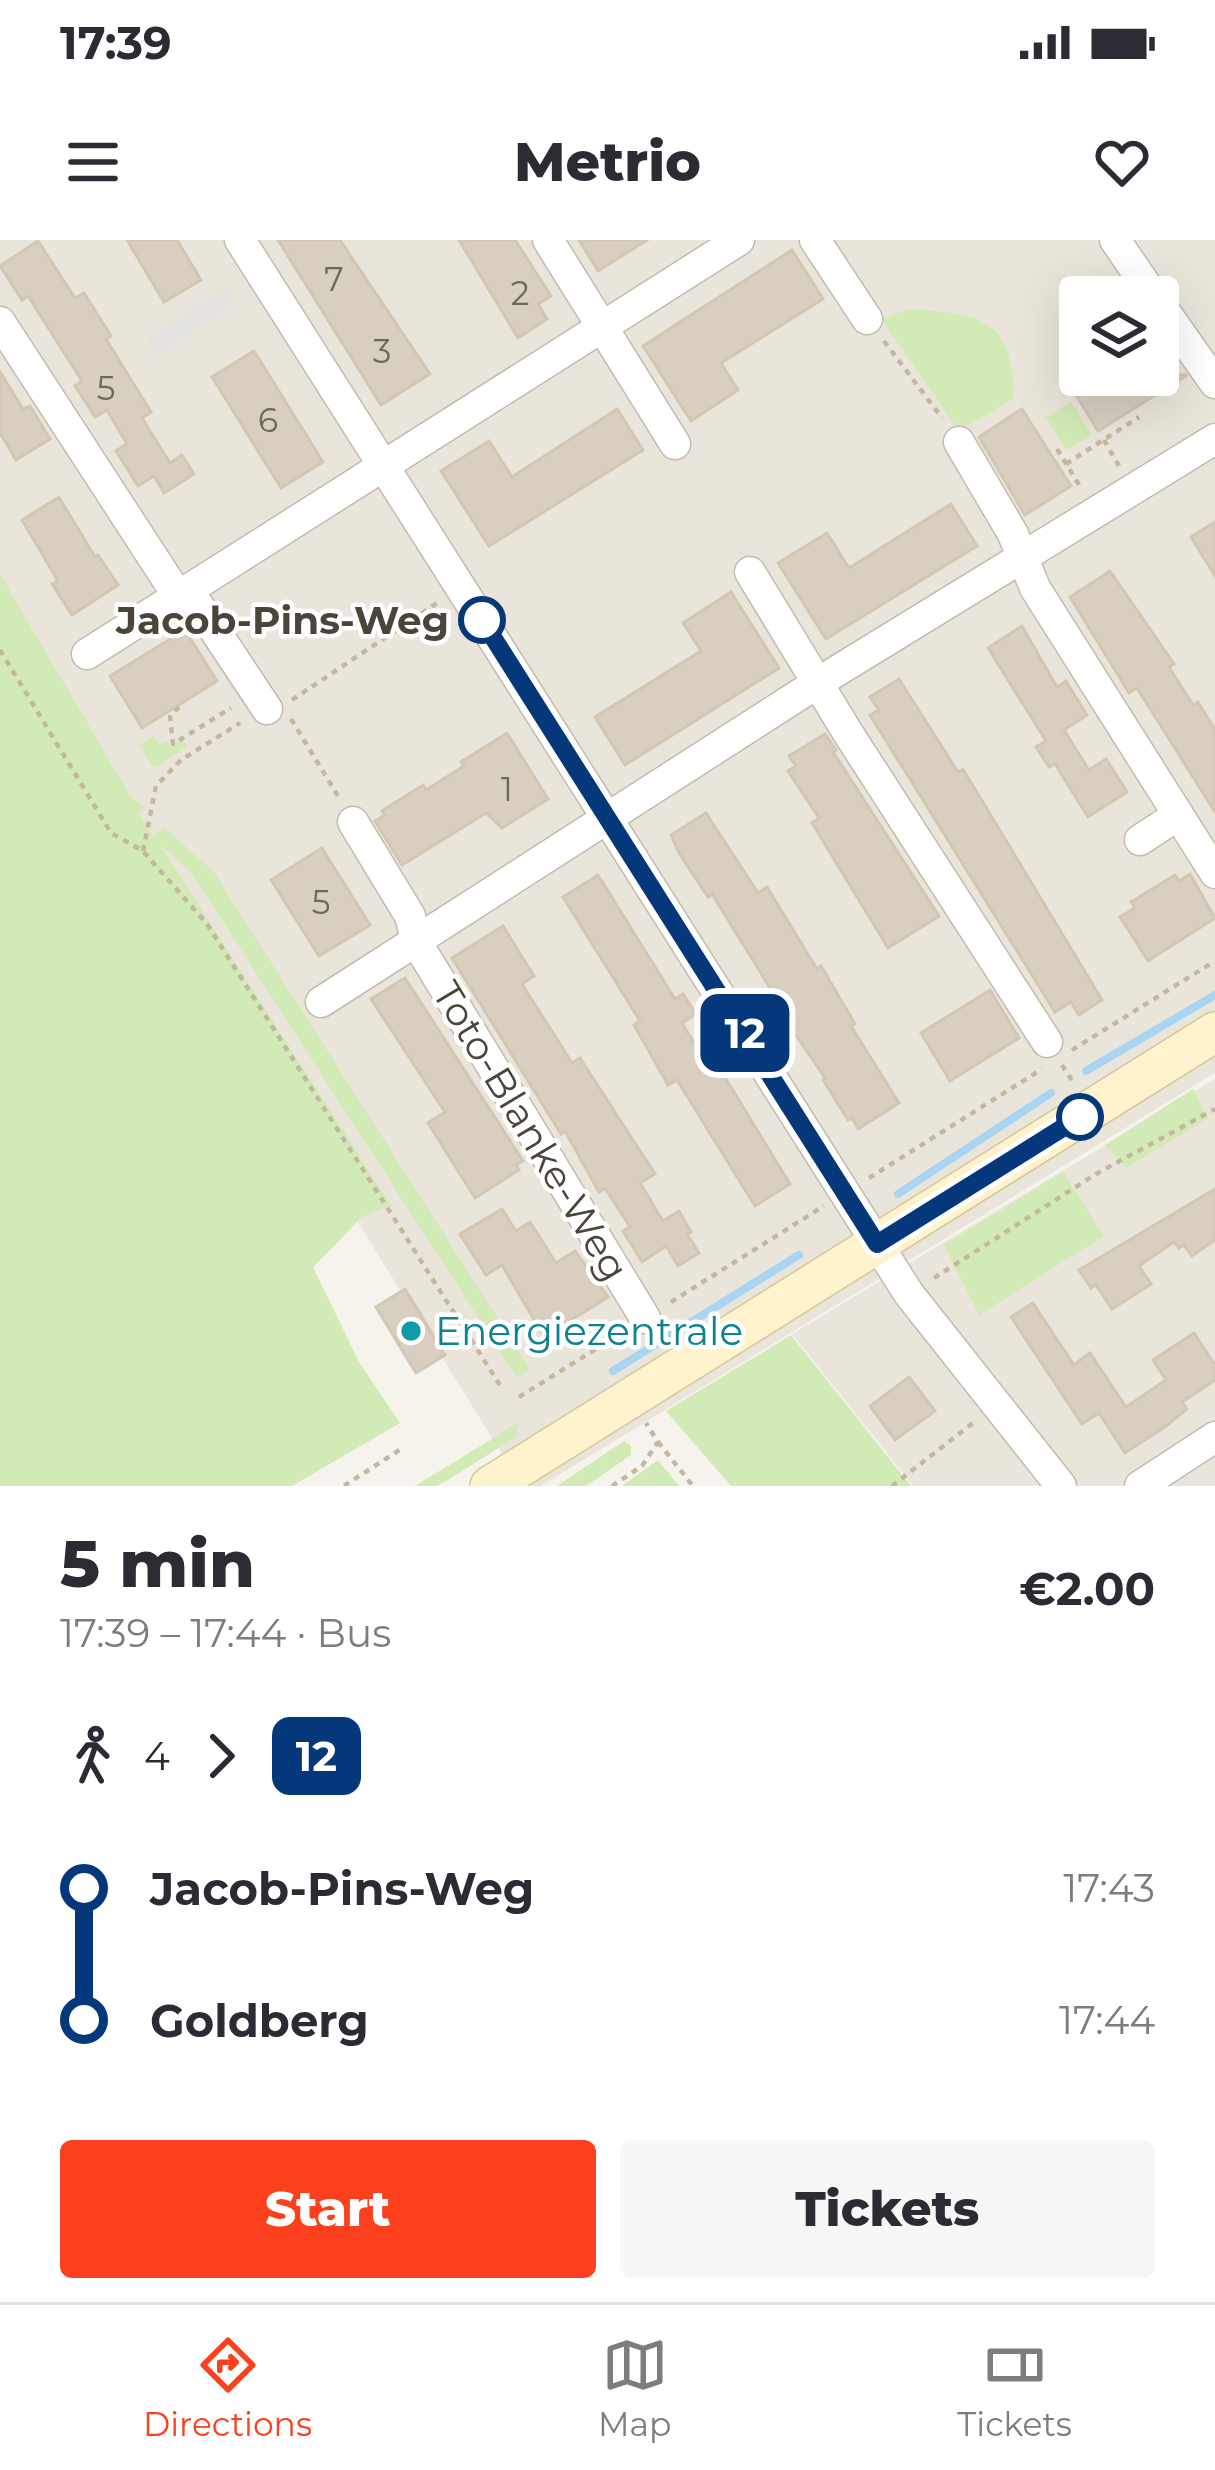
<!DOCTYPE html>
<meta charset="utf-8">
<style>
body{margin:0;font-family:Montserrat,sans-serif;background:#f7f7f7;color:#2b2b33;height:100vh;display:flex;flex-direction:column;font-size:45px;white-space:nowrap}
*{box-sizing:border-box;margin:0}
p{font-size:39px;color:#7c7c81}
.icon{flex:none;width:66px;height:66px;fill:none;stroke:currentColor;stroke-width:2;stroke-linecap:round;stroke-linejoin:round}
.map{position:relative;height:1246px;overflow:hidden}
.side{display:flex;flex-direction:column;background:#fff;flex:1}
.side>*{flex:none}
.badge{padding:0 24px;border-radius:18px;font-size:42px;line-height:78px}
.controls{position:absolute;left:1059px;top:36px;display:grid;gap:24px}
.controls a{display:grid;place-items:center;width:120px;height:120px;border-radius:12px;background:#fff;box-shadow:0 12px 48px #0002;font-size:60px}
.map>.badge{position:absolute;translate:-50% -50%;box-shadow:0 0 0 6px #fff}
.legs{display:flex;align-items:center;gap:18px;height:132px;padding:0 60px;font-size:39px}
.legs p{margin-inline-start:auto}
.overview{display:flex;align-items:center;justify-content:space-between;height:204px;padding:0 60px}
h1{font-size:66px;font-weight:800;line-height:90px}
.primary-button{display:flex;gap:24px;margin-top:auto;padding:24px 60px}
.primary-button a{flex:1;height:138px;border-radius:12px;background:#fc3f1d;color:#fff;font-size:48px;font-weight:800;line-height:138px;text-align:center}
.primary-button a+a{background:#f7f7f7;color:#2b2b33}
ul{padding:0 60px;list-style:none}
li{display:flex;align-items:center;gap:42px;height:132px;font-size:45px}
li i{display:grid;place-items:center;width:18px;height:100%;margin:0 15px;background:currentColor}
li i::after{content:'';width:30px;height:30px;margin:-15px;border:9px solid;border-radius:50%;background:#fff}
li p{margin-inline-start:auto}
li:first-child i{background:linear-gradient(#0000 50%,currentColor 0)}
li:last-child i{background:linear-gradient(currentColor 50%,#0000 0)}
.status{display:flex;justify-content:space-between;align-items:center;height:84px;padding:0 60px;background:#fff;direction:ltr}
.status svg{height:33px;fill:currentColor}
header{display:flex;justify-content:space-between;align-items:center;height:156px;padding:0 60px;background:#fff;font-size:54px;font-weight:800}
.menu{display:flex;justify-content:space-around;align-items:center;height:168px;border-top:3px solid #e1e1e2;background:#fff;font-size:33px;color:#7c7c81}
.menu a{display:grid;justify-items:center;gap:6px}
.menu .selected{color:#fc3f1d}
.map>svg:first-child{display:block}
</style>
<div class="status"><b>17:39</b><svg viewBox="0 0 49 12"><path d="M0 12V9h3v3zM5 12V6h3v6zM10 12V3h3v9zM15 12V0h3v12zM26 1h20v11H26zM47 4h2v5h-2z"/></svg></div>
<header><svg class="icon" aria-label="menu" viewBox="0 0 24 24"><path d="M4 6h16M4 12h16M4 18h16"/></svg>Metrio<svg class="icon" aria-label="heart" viewBox="0 0 24 24"><path d="M12 20l-8-8c-3-5 5-10 8-4 3-6 11-1 8 4z"/></svg></header>
<div class="map">
<svg width="1215" height="1246" viewBox="0 0 1215 1246">
<rect width="100%" height="100%" fill="#f6f3ec"/>
<g fill="#eae5da" fill-rule="evenodd">
<path d="M0,0H1215V833L541,1246H522L0,407ZM1080,57H1158V135H1080Z"/>
<polygon points="1215,839 1215,1246 913,1246 792,1094"/>
</g>
<g fill="#d2eab5">
<path d="M910,69C983,74 1012,79 1014,158L959,191L881,79Z"/>
<polygon points="1071,162 1092,195 1066,210 1046,177"/>
<polygon points="0,334 131,557 143,567 139,574 153,597 164,587 213,631 530,1129 517,1138 191,632 160,605 391,965 362,977 313,1027 359,1122 400,1183 292,1246 0,1246"/>
<polygon points="153,496 159,505 166,501 171,507 183,500 187,507 154,528 139,505"/>
<polygon points="1193,849 1208,878 1126,928 1105,905"/>
<polygon points="1063,932 1104,996 979,1075 944,1005"/>
<polygon points="791,1095 911,1246 731,1246 666,1171"/>
<polygon points="518,1183 516,1197 448,1240 437,1246 415,1246"/>
<polygon points="624,1201 631,1206 631,1215 586,1246 557,1246"/>
<polygon points="658,1220 679,1246 622,1246"/>
</g>
<polygon fill="#e5e3e0" points="226,48 235,63 156,114 146,99"/>
<g fill="none" stroke-linecap="round" stroke-linejoin="round">
<g stroke="#a9d4f2" stroke-width="8">
<polyline points="1086,831 1215,755"/>
<polyline points="898,954 1051,853"/>
<polyline points="613,1131 799,1015"/>
</g>
</g>
<g fill="#d8cfc1" stroke="#d3c7b4" stroke-width="3">
<polygon points="127,0 177,0 201,40 164,62"/>
<polygon points="278,0 340,0 430,134 381,165"/>
<polygon points="459,0 515,0 551,56 538,64 547,79 518,98"/>
<polygon points="579,0 647,0 598,31"/>
<polygon points="38,1 75,58 84,53 111,96 106,99 151,172 142,178 170,223 182,215 194,234 164,253 154,236 138,246 116,211 127,204 107,170 95,177 75,146 82,141 28,56 22,60 0,26"/>
<polygon points="792,10 823,59 721,123 738,150 691,181 643,106"/>
<polygon points="254,111 323,222 281,248 212,137"/>
<polygon points="0,132 23,169 30,166 50,199 16,220 0,193"/>
<polygon points="1079,135 1186,135 1186,136 1098,191 1068,142"/>
<polygon points="617,169 643,210 489,306 441,231 489,201 512,237"/>
<polygon points="1022,169 1071,246 1025,275 979,197"/>
<polygon points="59,257 95,317 98,315 118,345 72,375 52,344 58,341 22,280"/>
<polygon points="951,264 977,306 826,399 778,323 827,293 849,328"/>
<polygon points="1215,282 1215,336 1191,297"/>
<polygon points="1110,331 1174,424 1169,427 1193,465 1198,462 1215,490 1215,572 1137,448 1129,453 1070,357"/>
<polygon points="731,352 779,428 625,525 595,477 701,411 683,383"/>
<polygon points="1022,386 1057,447 1066,441 1087,475 1064,490 1089,530 1106,519 1127,552 1088,577 1055,524 1049,527 1036,507 1046,501 988,408"/>
<polygon points="185,390 217,441 142,488 110,436"/>
<polygon points="899,439 958,532 963,529 1102,760 1079,775 1071,762 1055,772 870,475 879,470 870,457"/>
<polygon points="507,493 548,559 502,588 486,573 402,625 375,581 385,575 382,571 423,545 426,550 464,526 461,522"/>
<polygon points="825,494 836,510 833,512 939,676 888,708 812,583 819,578 788,531 796,526 789,516"/>
<polygon points="706,573 758,653 767,647 817,729 821,726 855,784 851,786 899,863 858,889 852,878 848,880 823,840 825,838 771,758 775,756 712,654 708,657 679,613 671,595"/>
<polygon points="322,608 370,685 319,716 271,640"/>
<polygon points="1190,634 1215,678 1148,721 1120,677 1135,668 1131,662 1175,635 1179,641"/>
<polygon points="598,635 675,759 683,754 696,774 682,783 711,831 718,826 790,944 755,966 677,840 668,845 634,785 640,781 563,657"/>
<polygon points="503,686 534,736 522,744 572,823 580,818 655,934 640,943 663,981 679,971 691,992 687,994 699,1013 678,1026 666,1006 642,1022 623,991 630,987 605,948 599,952 565,891 561,894 452,718"/>
<polygon points="405,738 523,921 516,925 519,930 475,958 428,883 445,872 371,759"/>
<polygon points="990,750 1019,798 950,841 921,793"/>
<polygon points="1215,949 1215,1000 1192,1016 1184,1005 1179,1008 1174,1002 1139,1026 1151,1044 1112,1069 1096,1045 1091,1048 1079,1030"/>
<polygon points="502,969 516,991 530,982 556,1023 575,1011 608,1057 544,1097 502,1025 486,1035 460,994"/>
<polygon points="405,1049 445,1115 416,1133 376,1067"/>
<polygon points="1033,1063 1074,1125 1090,1113 1126,1167 1166,1140 1153,1120 1194,1093 1215,1125 1215,1140 1182,1162 1187,1169 1166,1186 1125,1213 1099,1173 1082,1184 1011,1077"/>
<polygon points="909,1137 935,1171 895,1200 870,1166"/>
</g>
<g fill="none" stroke-linecap="round" stroke-linejoin="round">
<defs>
<g id="minor">
<polyline points="240,0 909,1054 1061,1246"/>
<polyline points="548,0 675,204"/>
<polyline points="815,0 867,79"/>
<polyline points="1115,0 1154,57"/>
<polyline points="1158,62 1215,143"/>
<polyline points="0,82 178,356"/>
<polyline points="959,202 1013,294 1035,348 1215,633"/>
<polyline points="750,332 848,493 1047,802"/>
<polyline points="188,350 267,469"/>
<polyline points="87,414 739,0"/>
<polyline points="353,582 410,676 417,703 645,1078"/>
<polyline points="1140,600 1178,575"/>
<polyline points="321,762 819,442 1215,199"/>
<polyline points="1140,1246 1215,1197"/>
</g>
<polyline id="secondary" points="490,1246 1215,792"/>
</defs>
<use href="#minor" stroke="#c2bbae" stroke-width="33"/>
<use href="#secondary" stroke="#d6c79b" stroke-width="42"/>
<g stroke="#c4b79f" stroke-width="4.5" stroke-dasharray="6 6" stroke-linecap="butt">
<polyline points="884,101 942,178"/>
<polyline points="1104,200 1119,226"/>
<polyline points="1057,209 1081,248"/>
<polyline points="1066,224 1139,177"/>
<polyline points="0,410 111,593 143,611 207,684 503,1150"/>
<polyline points="292,460 437,363"/>
<polyline points="179,467 170,476 173,504 231,468"/>
<polyline points="291,479 338,556"/>
<polyline points="143,611 156,546 181,520 240,483"/>
<polyline points="1072,810 1215,721"/>
<polyline points="1062,825 1075,845"/>
<polyline points="869,938 1042,829"/>
<polyline points="934,1038 1096,934 1215,869"/>
<polyline points="671,1062 824,966"/>
<polyline points="519,1157 620,1094"/>
<polyline points="658,1202 693,1246"/>
<polyline points="344,1246 404,1207"/>
<polyline points="612,1246 642,1226 658,1202 646,1183"/>
<polyline points="892,1246 973,1183"/>
</g>
<use href="#minor" stroke="#fff" stroke-width="30"/>
<use href="#secondary" stroke="#fff3cd" stroke-width="39"/>
</g>
<g fill="none" stroke-linecap="round" stroke-linejoin="round">
<defs>
<polyline id="line-1" points="482,380 877,1004 1080,877"/>
</defs>
<use href="#line-1" stroke="#fff" stroke-width="27"/>
<use href="#line-1" stroke="#05377b" stroke-width="18"/>
</g>
<g fill="#fff" stroke="#05377b" stroke-width="6">
<circle cx="482" cy="380" r="21"/>
<circle cx="1080" cy="877" r="21"/>
</g>
<circle fill="#0f9aa8" stroke="#fff" stroke-width="4.5" cx="411" cy="1091" r="12"/>
<g text-anchor="middle" dominant-baseline="central" stroke-width="9" stroke-linejoin="round" paint-order="stroke">
<g font-size="33" fill="#6e675b">
<text x="334" y="39">7</text>
<text x="520" y="53">2</text>
<text x="382" y="111">3</text>
<text x="106" y="148">5</text>
<text x="268" y="180">6</text>
<text x="507" y="549">1</text>
<text x="321" y="662">5</text>
</g>
<g font-size="39" font-weight="bold" fill="#4b4439" stroke="#fff" text-anchor="end">
<text x="449" y="380">Jacob-Pins-Weg</text>
</g>
<g font-size="39" fill="#4b4439" stroke="#fff">
<text transform="translate(531 891) rotate(59)">Toto-Blanke-Weg</text>
</g>
<g font-size="39" fill="#0d838f" stroke="#fff" text-anchor="start">
<text x="435" y="1091">Energiezentrale</text>
</g>
</g>
</svg>
<div class="controls">
<a><svg class="icon" aria-label="layers" viewBox="0 0 24 24"><path d="M12 4l9 5-9 5-9-5zM3 14l9 5 9-5"/></svg></a>
</div>
<b class="badge" style="left:745px;top:793px;background:#05377b;color:#fff">12</b>
</div>
<section class="side">
<div class="overview"><div><h1>5 min</h1><p>17:39 – 17:44 · Bus</p></div><b>€2.00</b></div>
<div class="legs"><svg class="icon" aria-label="walk" viewBox="0 0 24 24"><circle cx="13" cy="4" r="2"/><path d="M13 8l-2 6 4 7M11 14l-3 7M7 12l3-4h3l4 4"/></svg>4<svg class="icon" aria-label="forward" viewBox="0 0 24 24"><path d="M9 5l7 7-7 7"/></svg><b class="badge" style="background:#05377b;color:#fff">12</b></div>
<ul>
<li><i style="color:#05377b"></i><b>Jacob-Pins-Weg</b><p>17:43</p></li>
<li><i style="color:#05377b"></i><b>Goldberg</b><p>17:44</p></li>
</ul>
<div class="primary-button"><a>Start</a><a>Tickets</a></div>
</section>
<nav class="menu">
<a class="selected"><svg class="icon" aria-label="directions" viewBox="0 0 24 24"><path d="M12 3l9 9-9 9-9-9zM9 14v-3h6M13 9l2 2-2 2"/></svg>Directions</a>
<a><svg class="icon" aria-label="map" viewBox="0 0 24 24"><path d="M3 6l6-2 6 2 6-2v14l-6 2-6-2-6 2zM9 4v14M15 6v14"/></svg>Map</a>
<a><svg class="icon" aria-label="tickets" viewBox="0 0 24 24"><path d="M3 7h18v10H3zM15 7v10"/></svg>Tickets</a>
</nav>
